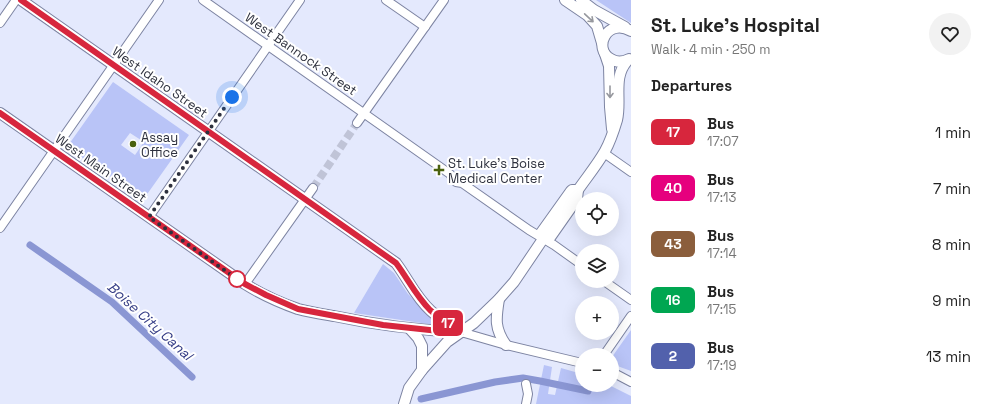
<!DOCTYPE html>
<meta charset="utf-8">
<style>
body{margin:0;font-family:"Space Grotesk",sans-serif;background:#f2f2f2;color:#222;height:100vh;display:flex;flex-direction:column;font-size:15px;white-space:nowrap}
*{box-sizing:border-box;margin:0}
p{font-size:13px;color:#767676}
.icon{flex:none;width:22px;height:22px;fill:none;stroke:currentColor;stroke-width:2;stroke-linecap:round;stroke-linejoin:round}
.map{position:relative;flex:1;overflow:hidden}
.details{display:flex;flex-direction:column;background:#fff;width:360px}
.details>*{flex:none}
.badge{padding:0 8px;border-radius:6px;font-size:14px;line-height:26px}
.tools{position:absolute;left:575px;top:192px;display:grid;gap:8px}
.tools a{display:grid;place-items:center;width:44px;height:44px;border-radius:50%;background:#fff;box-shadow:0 4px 16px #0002;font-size:20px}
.you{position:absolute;width:20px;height:20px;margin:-10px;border:3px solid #fff;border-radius:50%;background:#1a73e8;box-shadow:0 0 0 6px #1a73e833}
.map>.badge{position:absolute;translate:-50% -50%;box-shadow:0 0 0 2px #fff}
h2{padding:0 20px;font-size:15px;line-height:36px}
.round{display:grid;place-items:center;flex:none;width:42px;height:42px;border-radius:21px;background:#f2f2f2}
.overview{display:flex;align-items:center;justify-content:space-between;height:68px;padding:0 20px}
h1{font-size:19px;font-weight:800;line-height:30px}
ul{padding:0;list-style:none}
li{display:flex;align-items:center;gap:12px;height:56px;padding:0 20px}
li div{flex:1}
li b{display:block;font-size:15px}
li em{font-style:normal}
li .badge{min-width:44px;font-weight:700;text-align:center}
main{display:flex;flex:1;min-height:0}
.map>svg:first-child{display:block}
</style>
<main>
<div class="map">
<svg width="631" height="404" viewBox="0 0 631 404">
<rect width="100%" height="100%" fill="#e4e9fd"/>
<g fill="#b9c4f7" fill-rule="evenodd">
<polygon points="596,0 631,0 631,23"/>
<path d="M113,82L189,135L143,200L67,147ZM130,133L144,142L135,155L121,145Z"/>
<polygon points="383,264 394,273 408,294 437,322 435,325 354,313"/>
<polygon points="631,330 631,371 612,364 612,357"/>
<polygon points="544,365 552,367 548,394 555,395 561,368 582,374 582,385 609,385 631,396 631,404 536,404"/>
</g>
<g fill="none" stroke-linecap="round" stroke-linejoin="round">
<g stroke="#8a96d3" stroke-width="7">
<polyline points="30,245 112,302 192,377"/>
<polyline points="421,399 495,382 523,378 540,381 588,391"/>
</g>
<polyline stroke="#c0c4d7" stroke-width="8" stroke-dasharray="8 4" stroke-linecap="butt" points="313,188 357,123"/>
<defs>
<g id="minor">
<polyline points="203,0 450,174 456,182 462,183 529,230 554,245 582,265"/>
<polyline points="386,0 425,27"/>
<polyline points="0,23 16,0"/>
<polyline points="357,123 444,0"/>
<polyline points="604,153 631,172"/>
<polyline points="149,217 300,0"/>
<polyline points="0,228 159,0"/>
<polyline points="604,281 631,300"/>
<polyline points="245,284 313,188"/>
<polyline points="461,332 506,345 582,363"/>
<polyline points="604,355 631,316"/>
<polyline points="612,372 631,382"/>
<polyline points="526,384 528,394 526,404"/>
</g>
<g id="major">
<path d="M21,0L396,263C408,279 416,298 431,311C440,319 451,325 461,332"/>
<polyline points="565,0 587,15 597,26 602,43"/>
<polyline points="581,0 594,10 625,27"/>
<polyline points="605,54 609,66 610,107 612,129"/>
<path d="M629,59C623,62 617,63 611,59C592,49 607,17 631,31"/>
<path d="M0,113L245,284C261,294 281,303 298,309C309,312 322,314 334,316C376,325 418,330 461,332"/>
<polygon points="572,190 578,190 577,199 549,239 543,239 541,235 541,233 571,191"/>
<path d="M578,190C587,177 597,165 605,151C610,142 614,130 617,120C622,99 612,77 628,60"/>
<path d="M499,299C496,318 494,328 506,345"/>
<polyline points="409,328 418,338 422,346 422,370"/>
<polyline points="404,404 409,388 422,370 447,342 474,323 499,299 514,282 543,239"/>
</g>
</defs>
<use href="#minor" stroke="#7d84a2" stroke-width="10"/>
<use href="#major" stroke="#7d84a2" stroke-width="12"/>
<use href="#minor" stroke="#fff" stroke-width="8"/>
<use href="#major" stroke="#fff" stroke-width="10"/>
</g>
<defs><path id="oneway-shaft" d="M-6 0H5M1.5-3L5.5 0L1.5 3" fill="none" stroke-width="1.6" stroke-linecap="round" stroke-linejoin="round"/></defs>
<g stroke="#96989e">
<use href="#oneway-shaft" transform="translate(589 18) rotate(43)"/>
<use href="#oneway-shaft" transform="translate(610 92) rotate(90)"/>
</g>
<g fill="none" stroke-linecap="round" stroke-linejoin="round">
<defs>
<path id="line" d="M0,113L245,284L266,295L298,309L383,325L439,331L461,332C451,325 439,318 430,310C416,296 408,279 396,263L21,0"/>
</defs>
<use href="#line" stroke="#fff" stroke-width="9"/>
<use href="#line" stroke="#d7263d" stroke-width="6"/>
<polyline stroke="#2e313e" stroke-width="4" stroke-dasharray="0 7.2" points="232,97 149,217 237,279"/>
</g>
<g fill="#4a610e" stroke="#fff" stroke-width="1.5">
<circle cx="133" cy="144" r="4"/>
<path d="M437 164h4v4h4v4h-4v4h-4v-4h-4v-4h4z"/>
</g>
<circle fill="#fff" stroke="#d7263d" stroke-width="2" cx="237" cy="279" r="8"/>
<g text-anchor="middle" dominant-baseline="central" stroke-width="4" stroke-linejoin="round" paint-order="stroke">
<g font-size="13" fill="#2e313e" stroke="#fff">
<text transform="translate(301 54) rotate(35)">West Bannock Street</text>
<text transform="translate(160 82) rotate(35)">West Idaho Street</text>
<text transform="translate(101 168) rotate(35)">West Main Street</text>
</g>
<g font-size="13" fill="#2e313e" stroke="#fff" text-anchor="start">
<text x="141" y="137">Assay<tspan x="141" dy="15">Office</tspan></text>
<text x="448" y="163">St. Luke's Boise<tspan x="448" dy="15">Medical Center</tspan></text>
</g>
<g font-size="14" font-style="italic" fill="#343c85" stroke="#fff">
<text transform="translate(150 321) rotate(42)">Boise City Canal</text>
</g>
</g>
</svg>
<div class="tools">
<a><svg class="icon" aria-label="locate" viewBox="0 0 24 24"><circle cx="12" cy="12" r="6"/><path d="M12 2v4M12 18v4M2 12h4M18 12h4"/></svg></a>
<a><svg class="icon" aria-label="layers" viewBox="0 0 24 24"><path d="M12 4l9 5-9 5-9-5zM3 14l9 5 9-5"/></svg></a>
<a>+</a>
<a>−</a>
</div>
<div class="you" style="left:232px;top:97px"></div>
<b class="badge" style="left:448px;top:323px;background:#d7263d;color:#fff">17</b>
</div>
<section class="details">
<div class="overview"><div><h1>St. Luke's Hospital</h1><p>Walk · 4 min · 250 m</p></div><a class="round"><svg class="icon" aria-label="heart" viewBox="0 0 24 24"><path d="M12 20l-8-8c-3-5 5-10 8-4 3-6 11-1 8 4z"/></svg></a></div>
<h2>Departures</h2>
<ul>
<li><span class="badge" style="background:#d7263d;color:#fff">17</span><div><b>Bus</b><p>17:07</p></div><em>1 min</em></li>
<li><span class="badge" style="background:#e6007e;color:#fff">40</span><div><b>Bus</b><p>17:13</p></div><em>7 min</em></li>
<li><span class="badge" style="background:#8b5e3c;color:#fff">43</span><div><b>Bus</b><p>17:14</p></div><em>8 min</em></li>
<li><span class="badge" style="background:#00a651;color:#fff">16</span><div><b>Bus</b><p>17:15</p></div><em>9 min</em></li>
<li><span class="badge" style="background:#5261ac;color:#fff">2</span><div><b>Bus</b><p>17:19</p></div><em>13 min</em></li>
</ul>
</section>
</main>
